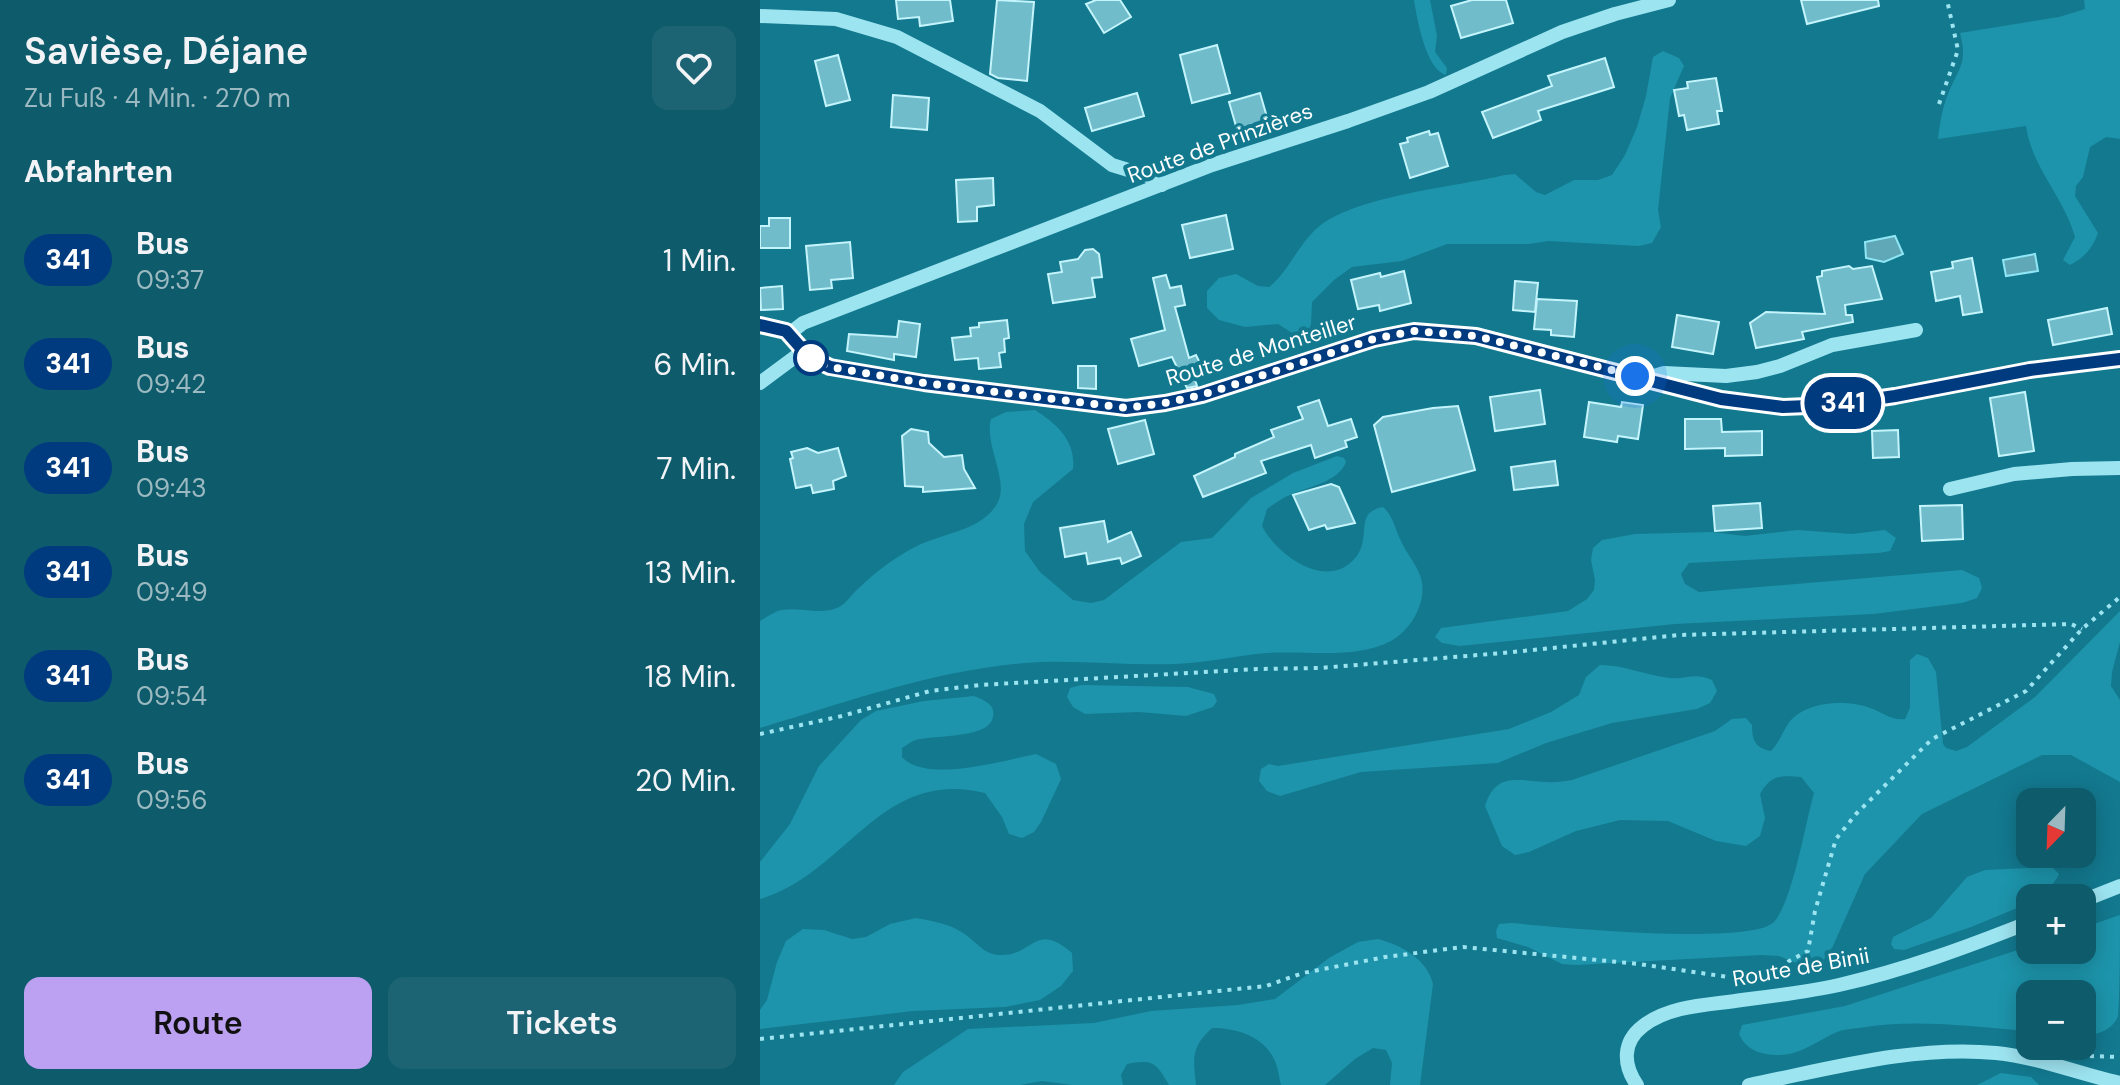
<!DOCTYPE html>
<html lang="de">
<meta charset="utf-8">
<style>
body{margin:0;font-family:"DM Sans",sans-serif;background:#1c6473;color:#f1f3f6;height:100vh;display:flex;flex-direction:column;font-size:30px;white-space:nowrap}
*{box-sizing:border-box;margin:0}
p{font-size:26px;color:#9bb9c1}
.icon{flex:none;width:44px;height:44px;fill:none;stroke:currentColor;stroke-width:2;stroke-linecap:round;stroke-linejoin:round}
.map{position:relative;flex:1;overflow:hidden}
.details{display:flex;flex-direction:column;background:#0e5b6b;width:760px}
.details>*{flex:none}
.badge{padding:0 16px;border-radius:26px;font-size:28px;line-height:52px}
.needle{width:52px;rotate:203deg}
.fabs{position:absolute;left:1256px;top:788px;display:grid;gap:16px}
.fabs a{display:grid;place-items:center;width:80px;height:80px;border-radius:16px;background:#0e5b6b;box-shadow:0 4px 20px #0003;font-size:40px}
.you{position:absolute;width:40px;height:40px;margin:-20px;border:6px solid #fff;border-radius:50%;background:#1a73e8;box-shadow:0 0 0 12px #1a73e833}
.map>.badge{position:absolute;translate:-50% -50%;box-shadow:0 0 0 4px #fff}
h2{padding:0 24px;font-size:30px;line-height:72px}
.round{display:grid;place-items:center;flex:none;width:84px;height:84px;border-radius:16px;background:#1c6473}
.overview{display:flex;align-items:center;justify-content:space-between;height:136px;padding:0 24px}
h1{font-size:38px;font-weight:600;line-height:60px}
.cta{display:flex;gap:16px;margin-top:auto;padding:16px 24px}
.cta a{flex:1;height:92px;border-radius:16px;background:#bca0f2;color:#111;font-size:32px;font-weight:600;line-height:92px;text-align:center}
.cta a+a{background:#1c6473;color:#f1f3f6}
ul{padding:0;list-style:none}
li{display:flex;align-items:center;gap:24px;height:104px;padding:0 24px}
li div{flex:1}
li b{display:block;font-size:30px}
li em{font-style:normal}
li .badge{min-width:88px;font-weight:700;text-align:center}
main{display:flex;flex:1;min-height:0}
.map>svg:first-child{display:block}
</style>
<main>
<section class="details">
<div class="overview"><div><h1>Savièse, Déjane</h1><p>Zu Fuß · 4 Min. · 270 m</p></div><a class="round"><svg class="icon" aria-label="heart" viewBox="0 0 24 24"><path d="M12 20l-8-8c-3-5 5-10 8-4 3-6 11-1 8 4z"/></svg></a></div>
<h2>Abfahrten</h2>
<ul>
<li><span class="badge" style="background:#003b80;color:#fff">341</span><div><b>Bus</b><p>09:37</p></div><em>1 Min.</em></li>
<li><span class="badge" style="background:#003b80;color:#fff">341</span><div><b>Bus</b><p>09:42</p></div><em>6 Min.</em></li>
<li><span class="badge" style="background:#003b80;color:#fff">341</span><div><b>Bus</b><p>09:43</p></div><em>7 Min.</em></li>
<li><span class="badge" style="background:#003b80;color:#fff">341</span><div><b>Bus</b><p>09:49</p></div><em>13 Min.</em></li>
<li><span class="badge" style="background:#003b80;color:#fff">341</span><div><b>Bus</b><p>09:54</p></div><em>18 Min.</em></li>
<li><span class="badge" style="background:#003b80;color:#fff">341</span><div><b>Bus</b><p>09:56</p></div><em>20 Min.</em></li>
</ul>
<div class="cta"><a>Route</a><a>Tickets</a></div>
</section>
<div class="map">
<svg width="1360" height="1085" viewBox="0 0 1360 1085">
<rect width="100%" height="100%" fill="#13798f"/>
<g fill="#1d94ab">
<path d="M654,0H670L677,36L675,52L687,68L686,75C666,70 657,19 654,0Z"/>
<path d="M1324,0H1360V139L1346,137L1330,147L1323,177L1316,186L1315,196L1338,233C1332,249 1324,258 1310,265L1303,260L1315,237C1304,197 1272,168 1266,126L1178,139C1180,123 1182,109 1188,94C1199,67 1208,63 1200,33L1299,17L1325,9Z"/>
<path d="M903,51L919,58L924,66L910,98L898,210L901,227L892,243L879,246L788,241L769,244H687L642,261L592,267L574,280L552,302L551,324L547,335L540,338L518,324L485,327L459,320L447,308V291L459,278L476,274L498,286L509,287C528,272 537,247 555,230C590,196 696,187 745,175L755,174L776,192L785,195L814,180H838L852,175L865,155L877,127L886,96L893,57Z"/>
<path d="M275,410C297,424 316,441 313,469L273,502L264,524L265,551L280,572L313,600L331,603L344,600L421,542L452,538L491,498L533,473L577,456L584,458L586,462C579,482 547,487 530,495C522,498 514,504 507,509L502,526C515,552 559,587 589,564C617,542 590,513 623,507C634,517 635,530 642,543C647,554 656,564 660,575C669,599 652,630 631,641C594,660 546,650 506,653C475,656 446,663 415,664C365,666 314,659 264,663C168,672 91,701 0,728V621C7,617 15,611 22,610C39,607 60,615 77,608C88,603 90,595 99,588C115,572 138,555 159,545C184,533 224,530 238,502C249,479 224,445 231,419L246,412Z"/>
<polygon points="1037,530 1092,534 1125,530 1136,538 1130,551 1119,553 929,563 921,574 925,584 939,592 1202,570 1219,578 1222,588 1217,598 1202,603 1113,614 915,624 700,646 682,643 675,637 681,628 808,611 827,599 834,590 835,580 831,560 833,548 842,540 875,534 952,532 985,536"/>
<path d="M1360,611V642L1352,672L1351,686L1360,700V782L1311,755H1282L1162,814L1105,874L1073,946L1061,964L1051,969L1019,956L1002,955L816,965L802,964L768,947L737,938L736,931L739,924L752,923C792,927 991,946 1014,922C1033,900 1045,824 1054,793L1041,777C1021,775 1011,775 1000,794L1005,818L1000,836L986,846L956,841L908,821L860,820L816,831L769,852L755,855L742,846L725,806C736,771 758,781 787,782C795,783 804,781 812,780L955,731L972,719L986,718L992,725C992,740 995,748 1011,751C1019,743 1022,733 1028,724C1044,701 1086,699 1110,708C1123,712 1131,721 1145,719L1150,708V660L1157,654L1168,658L1176,672L1183,744L1186,748L1196,751L1207,747L1275,697Z"/>
<path d="M840,665C864,665 885,675 909,678C926,680 934,672 952,680L957,691L950,703L937,709L852,723L786,743L738,763L601,772L520,796L507,791L499,781L501,769L509,764L518,766L749,729L791,712L819,695L826,677Z"/>
<polygon points="321,685 428,687 454,694 457,701 453,707 426,716 379,712 325,714 313,707 307,697 310,688"/>
<path d="M214,696C223,700 236,704 233,717C229,740 171,734 153,741C149,743 146,746 142,748V757C166,784 245,760 276,754L296,764L301,779L281,822L274,832L262,838L249,834L242,817L225,793C120,767 88,873 0,899V862L30,824L59,766L101,720L116,711L164,701Z"/>
<path d="M1292,867L1299,874C1294,885 1282,897 1270,898L1267,904L1211,927L1144,950L1134,949L1131,944L1133,937L1171,918L1207,877L1225,870Z"/>
<path d="M1360,915C1360,942 1360,992 1358,1016C1353,1030 1336,1036 1322,1035V994H1270V1031C1214,1027 1155,1018 1099,1028C1091,1029 1082,1029 1075,1033C1057,1041 1040,1055 1019,1055C1001,1055 986,1050 979,1034L982,1025L1085,1006L1270,946V950H1322V928Z"/>
<path d="M156,918C172,921 188,923 203,933C215,940 224,955 239,955C274,957 274,920 312,953L313,971L301,986L280,1000L245,1007L153,1011L0,1029V1010L7,1000L17,962L26,941L43,929L64,930L92,939L106,937L130,924Z"/>
<path d="M618,939C641,945 667,959 673,984L660,1085H630L632,1063L626,1050L613,1048L595,1059L565,1085H521C519,1077 518,1067 514,1059C503,1036 476,1028 452,1028C431,1047 433,1058 436,1085H409C396,1063 394,1059 367,1064L361,1075L363,1085H312L282,1081L260,1085H134L143,1072L208,1029L334,1023L391,1011L478,1005L515,999L569,958L598,942Z"/>
<polygon points="1241,1073 1271,1077 1279,1085 1217,1085"/>
</g>
<g fill="#60a8b7" stroke="#8fe6f5" stroke-width="2">
<polygon points="1135,236 1143,254 1124,262 1106,258 1105,242"/>
<polygon points="1275,254 1278,271 1246,276 1243,260"/>
</g>
<g fill="#70bccb" stroke="#c4f4fc" stroke-width="2">
<polygon points="136,0 190,0 193,21 160,26 159,17 138,19"/>
<polygon points="237,0 274,2 267,81 238,78 230,74"/>
<polygon points="336,0 360,0 371,17 344,33 326,4"/>
<polygon points="712,0 746,0 753,23 701,38 691,6"/>
<polygon points="1041,0 1118,0 1119,6 1047,24"/>
<polygon points="457,45 470,93 432,103 420,55"/>
<polygon points="78,55 90,100 66,106 55,61"/>
<polygon points="845,58 854,87 778,111 781,120 733,138 722,112 792,86 788,76"/>
<polygon points="956,78 962,111 957,111 959,124 927,130 924,115 919,116 914,90 928,88 927,82"/>
<polygon points="377,93 384,116 332,131 325,108"/>
<polygon points="500,93 511,131 480,140 469,102"/>
<polygon points="133,95 169,98 167,130 131,127"/>
<polygon points="669,131 670,135 678,133 688,166 650,178 640,144 648,142 647,138"/>
<polygon points="233,178 234,205 217,207 217,221 198,222 196,180"/>
<polygon points="466,215 473,249 430,258 422,225"/>
<polygon points="9,218 30,218 30,248 0,248 0,226 9,226"/>
<polygon points="90,242 93,278 71,280 72,288 50,290 46,246"/>
<polygon points="333,249 339,254 342,277 332,278 335,297 293,303 288,274 302,272 300,262 318,259 325,250"/>
<polygon points="1212,258 1222,312 1203,315 1200,296 1176,301 1171,272 1193,268 1192,262"/>
<polygon points="1089,266 1093,269 1112,266 1122,299 1085,305 1086,315 1092,315 1093,322 1042,332 1044,339 996,348 990,323 1006,312 1065,314 1057,277 1062,276 1062,271"/>
<polygon points="644,271 651,303 620,311 619,305 598,309 591,280 620,273 621,277"/>
<polygon points="406,275 410,288 421,286 425,305 415,307 429,358 436,355 446,375 435,380 437,386 427,388 412,357 379,366 371,339 405,330 393,278"/>
<polygon points="755,281 778,283 775,312 753,310"/>
<polygon points="22,286 23,309 1,310 0,288"/>
<polygon points="777,299 817,301 814,337 791,335 791,330 774,329"/>
<polygon points="1347,308 1352,334 1293,345 1288,320"/>
<polygon points="917,315 959,322 953,354 912,347"/>
<polygon points="247,320 249,338 244,339 245,352 239,353 241,367 219,369 218,358 195,360 192,338 211,336 210,328 219,327 219,323"/>
<polygon points="139,321 160,324 156,357 134,354 134,360 87,351 89,334 137,337"/>
<polygon points="318,366 336,366 336,389 318,388"/>
<polygon points="780,390 785,424 735,431 730,397"/>
<polygon points="1265,392 1274,451 1239,456 1230,398"/>
<polygon points="559,400 568,426 591,419 597,437 585,441 587,447 555,458 551,445 501,461 506,473 443,497 434,476 475,457 475,454 514,437 511,430 543,419 538,407"/>
<polygon points="829,402 861,407 862,402 883,405 878,439 858,436 857,442 824,437"/>
<polygon points="698,406 715,470 632,492 614,425 623,417 673,408"/>
<polygon points="925,419 961,419 962,432 1002,431 1002,455 965,456 965,448 925,449"/>
<polygon points="385,420 394,454 358,464 348,429"/>
<polygon points="151,429 168,432 169,443 184,457 202,455 204,469 215,488 163,492 163,487 145,486 142,436"/>
<polygon points="1138,430 1139,457 1113,458 1112,431"/>
<polygon points="47,448 58,453 78,448 86,476 73,481 74,489 53,493 51,485 36,488 30,459 33,458 31,452"/>
<polygon points="795,461 798,485 754,490 751,467"/>
<polygon points="571,484 579,487 595,523 567,529 565,525 549,530 533,495"/>
<polygon points="1000,503 1002,528 955,531 953,506"/>
<polygon points="1202,505 1203,539 1162,541 1160,506"/>
<polygon points="344,521 348,542 371,532 381,556 362,564 360,558 328,564 326,553 305,557 300,528"/>
</g>
<g fill="none" stroke-linecap="round" stroke-linejoin="round">
<g stroke="#9de4f1" stroke-width="4" stroke-dasharray="4 6" stroke-linecap="butt">
<polyline points="1179,104 1198,50 1187,0"/>
<polyline points="0,734 82,716 170,691 220,685 497,669 560,668 743,653 919,635 1311,624 1322,629"/>
<polyline points="1001,976 1048,951 1055,911 1076,839 1096,814 1172,739 1266,691 1322,629 1360,597"/>
<polyline points="0,1039 506,986 543,973 625,957 703,947 879,964 975,978 1001,976 1008,980"/>
<polyline points="1330,1056 1360,1057"/>
</g>
<g stroke="#9de4f1" stroke-width="14">
<polyline points="0,16 76,19 137,37 280,111 352,165 391,177 402,185"/>
<polyline points="0,325 26,331 49,357 70,367 164,383 366,408 391,405 442,395 614,339 654,331 716,336 961,399 1023,407 1073,405 1135,396 1270,370 1360,359"/>
<polyline points="29,334 43,323 452,165 588,121 669,92 802,32 855,14 909,0"/>
<polyline points="891,380 894,376 904,373 966,376 997,372 1020,366 1072,345 1156,330"/>
<polyline points="0,383 43,351"/>
<polyline points="1190,489 1254,474 1312,469 1360,468"/>
<polyline points="1322,901 1360,886"/>
<path d="M877,1085C863,1065 862,1042 883,1026C910,1005 950,1005 982,1000C1014,996 1047,992 1079,985C1145,970 1207,947 1270,922"/>
<path d="M989,1085C1069,1069 1154,1045 1236,1053C1278,1057 1319,1074 1360,1083"/>
</g>
</g>
<g fill="none" stroke-linecap="round" stroke-linejoin="round">
<defs>
<polyline id="line" points="0,325 26,331 49,357 70,367 164,383 366,408 405,403 442,395 614,339 654,331 716,336 961,399 1023,407 1073,405 1135,396 1270,370 1360,359"/>
</defs>
<use href="#line" stroke="#fff" stroke-width="18"/>
<use href="#line" stroke="#003b80" stroke-width="12"/>
<polyline stroke="#fff" stroke-width="8" stroke-dasharray="0 14.4" points="51,358 70,367 164,383 366,408 405,403 442,395 614,339 654,331 716,336 875,376"/>
</g>
<circle fill="#fff" stroke="#003b80" stroke-width="4" cx="51" cy="358" r="16"/>
<g text-anchor="middle" dominant-baseline="central" stroke-width="8" stroke-linejoin="round" paint-order="stroke">
<g font-size="22" fill="#fff" stroke="#13798f">
<text transform="translate(460 143) rotate(-20)">Route de Prinzières</text>
<text transform="translate(501 350) rotate(-17)">Route de Monteiller</text>
<text transform="translate(1041 967) rotate(-10)">Route de Binii</text>
</g>
</g>
</svg>
<div class="fabs">
<a><svg class="needle" viewBox="-14 -14 28 28"><path d="M0-13l5 13h-10z" fill="#e53935"/><path d="M0 13l5-13h-10z" fill="#9bb9c1"/></svg></a>
<a>+</a>
<a>−</a>
</div>
<div class="you" style="left:875px;top:376px"></div>
<b class="badge" style="left:1083px;top:403px;background:#003b80;color:#fff">341</b>
</div>
</main>
